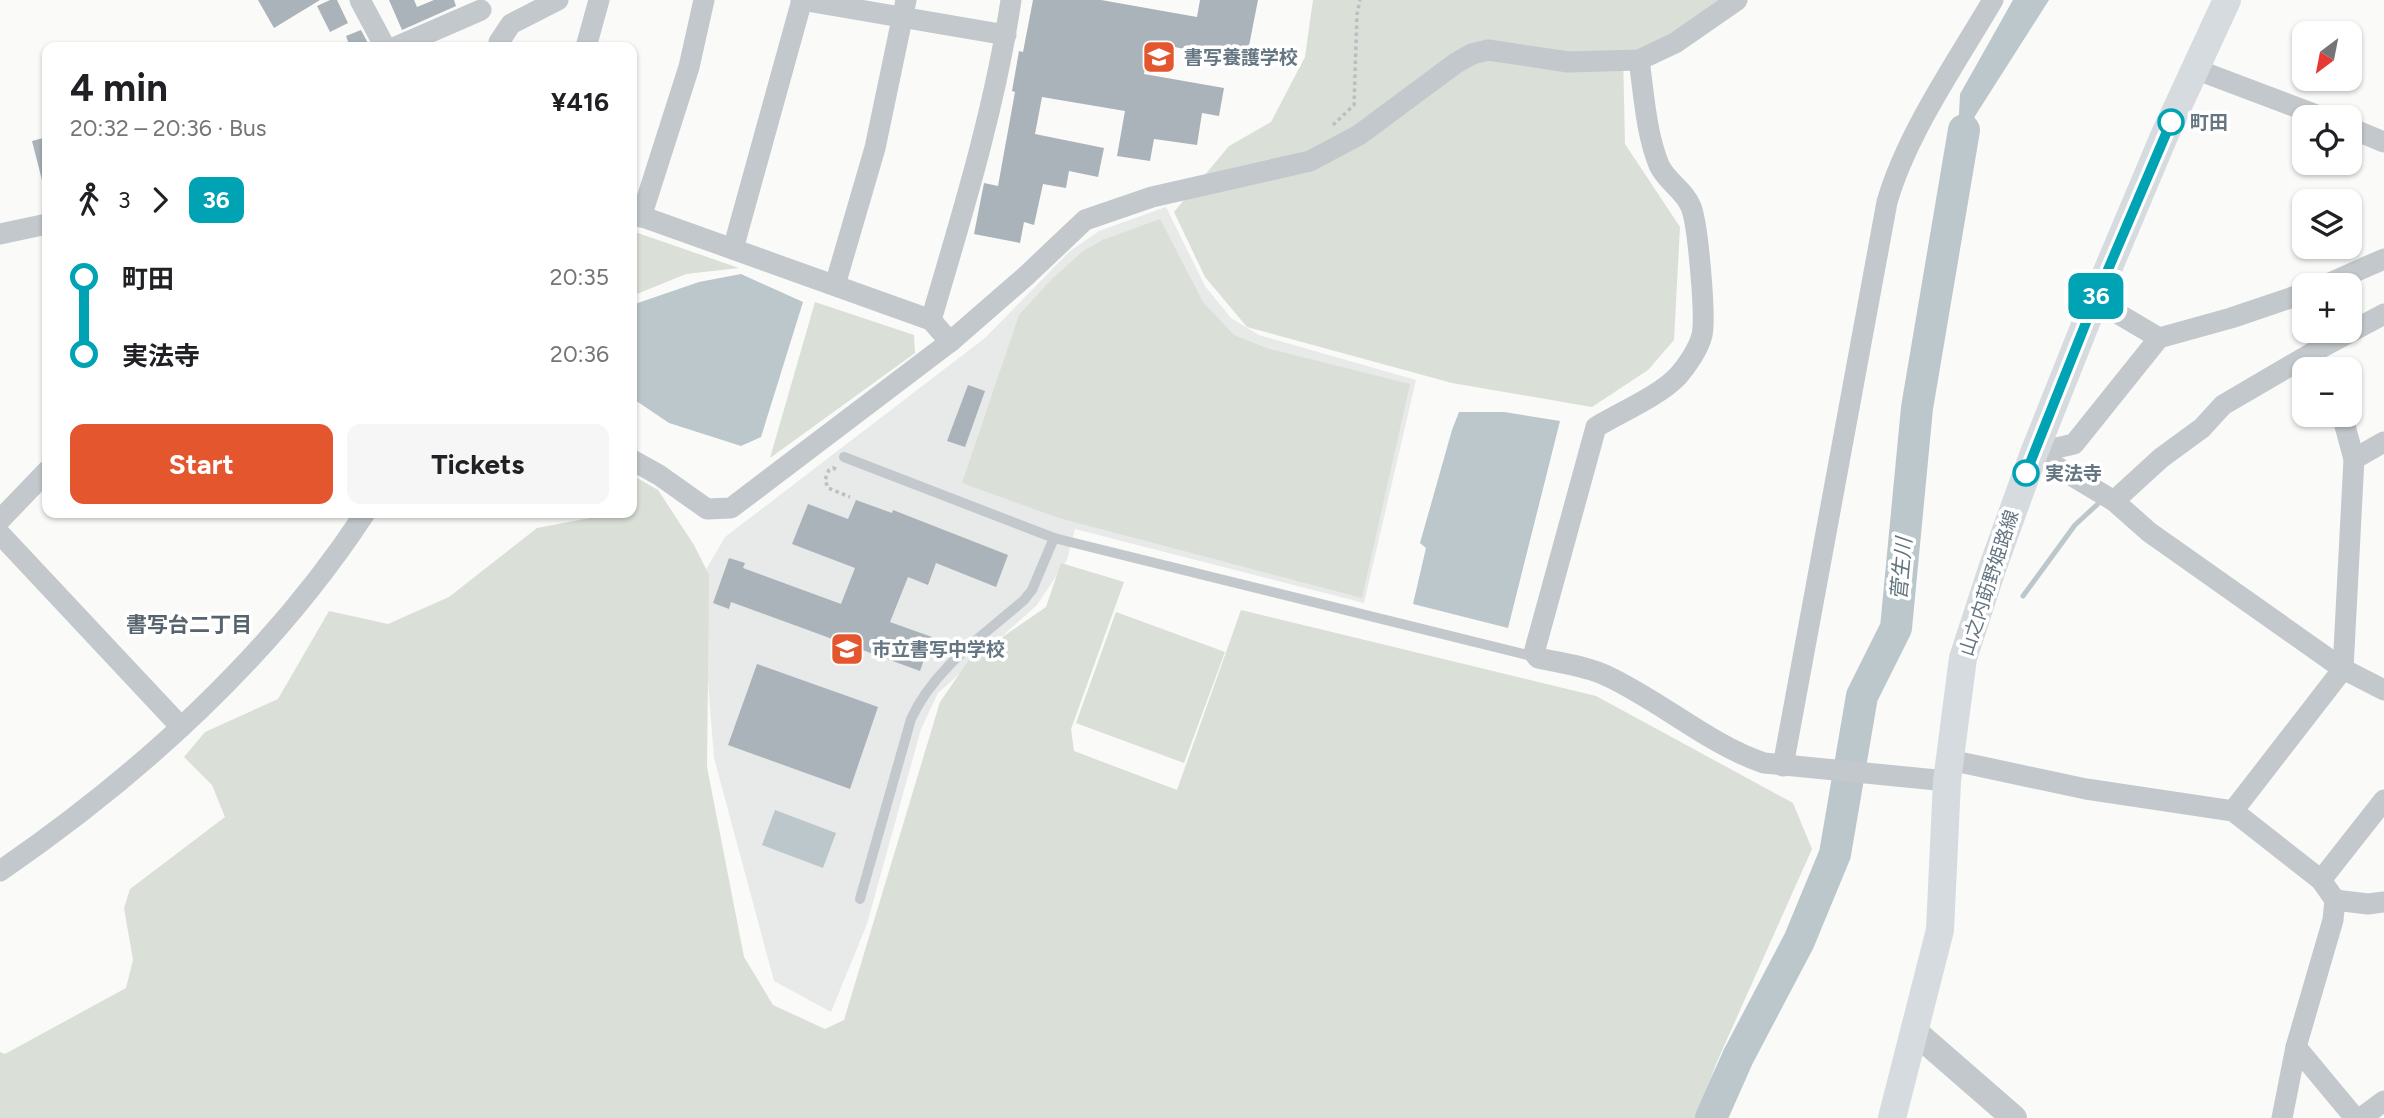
<!DOCTYPE html>
<meta charset="utf-8">
<style>
body{margin:0;font-family:Figtree,"Noto Sans JP",sans-serif;background:#f6f6f6;color:#202124;height:100vh;display:flex;flex-direction:column;font-size:26px;white-space:nowrap}
*{box-sizing:border-box;margin:0}
p{font-size:23px;color:#757577}
.icon{flex:none;width:38px;height:38px;fill:none;stroke:currentColor;stroke-width:2;stroke-linecap:round;stroke-linejoin:round}
.map{position:relative;flex:1;overflow:hidden}
.side{position:absolute;left:42px;top:42px;width:595px;height:476px;display:flex;flex-direction:column;background:#fff;border-radius:14px;box-shadow:0 2px 5px #0004}
.side>*{flex:none}
.badge{padding:0 14px;border-radius:10px;font-size:24px;line-height:46px}
.needle{width:46px;rotate:212deg}
.buttons{position:absolute;left:2292px;top:21px;display:grid;gap:14px}
.buttons a{display:grid;place-items:center;width:70px;height:70px;border-radius:14px;background:#fff;box-shadow:0 2px 5px #0004;font-size:35px}
.map>.badge{position:absolute;translate:-50% -50%;box-shadow:0 0 0 4px #fff}
.legs{display:flex;align-items:center;gap:10px;height:77px;padding:0 28px;font-size:23px}
.legs p{margin-inline-start:auto}
.head{display:flex;align-items:center;justify-content:space-between;height:119px;padding:0 28px}
h1{font-size:38px;font-weight:700;line-height:52px}
.cta{display:flex;gap:14px;margin-top:auto;padding:14px 28px}
.cta a{flex:1;height:80px;border-radius:14px;background:#e4572e;color:#fff;font-size:28px;font-weight:700;line-height:80px;text-align:center}
.cta a+a{background:#f6f6f6;color:#202124}
ul{padding:0 28px;list-style:none}
li{display:flex;align-items:center;gap:24px;height:77px;font-size:26px}
li i{display:grid;place-items:center;width:10px;height:100%;margin:0 9px;background:currentColor}
li i::after{content:'';width:18px;height:18px;margin:-9px;border:5px solid;border-radius:50%;background:#fff}
li p{margin-inline-start:auto}
li:first-child i{background:linear-gradient(#0000 50%,currentColor 0)}
li:last-child i{background:linear-gradient(currentColor 50%,#0000 0)}
.map>svg:first-child{display:block}
</style>
<div class="map">
<svg width="2384" height="1118" viewBox="0 0 2384 1118">
<rect width="100%" height="100%" fill="#fafaf8"/>
<polygon fill="#e8e9e9" points="1166,207 1205,286 1231,318 1259,335 1416,380 1364,603 1075,529 1067,560 1037,605 938,693 921,729 867,924 831,1012 774,981 714,758 700,580 725,537 985,338 1070,251 1099,231"/>
<g fill="#dadfd7">
<polygon points="1313,0 1720,0 1663,40 1623,55 1625,144 1680,227 1674,340 1648,370 1592,407 1452,383 1247,327 1205,277 1174,212 1229,146 1271,122 1305,57"/>
<polygon points="1160,219 1203,302 1234,335 1266,348 1410,384 1362,598 1059,518 962,483 1019,315 1051,280 1083,251 1103,240"/>
<polygon points="632,231 739,268 686,274 632,296"/>
<polygon points="815,302 914,335 915,353 770,458"/>
<polygon points="632,475 658,490 694,545 709,575 707,767 744,957 773,1005 825,1029 844,1020 940,702 969,660 1046,607 1061,563 1124,582 1071,729 1074,751 1177,790 1241,610 1596,696 1793,803 1812,849 1716,1064 1697,1118 0,1118 0,1052 5,1054 126,988 133,960 124,908 130,889 225,817 212,785 184,757 205,732 278,699 329,611 388,624 449,597 537,528 595,517 598,513 632,513"/>
<polygon points="1116,612 1225,652 1184,763 1076,723"/>
</g>
<g fill="#bbc7cb">
<polygon points="2013,0 2049,0 1975,116 1956,174 1960,94"/>
<polygon points="741,274 803,302 761,437 741,446 669,423 632,398 632,305 699,282"/>
<polygon points="1459,412 1504,412 1560,421 1508,628 1413,604 1426,548 1420,543 1452,430"/>
<polygon points="775,810 836,833 823,868 762,845"/>
</g>
<g fill="none" stroke-linecap="round" stroke-linejoin="round">
<polyline stroke="#bbc7cb" stroke-width="5" points="2023,596 2075,525 2101,501"/>
<polyline stroke="#bbc7cb" stroke-width="32" points="1711,1118 1738,1057 1799,941 1835,854 1862,696 1896,628 1917,408 1964,130"/>
</g>
<g fill="#aab3b9">
<polygon points="258,0 320,0 274,28"/>
<polygon points="330,0 337,0 348,23 330,32 317,6"/>
<polygon points="389,0 414,0 417,7 434,0 454,0 456,6 402,30"/>
<polygon points="1033,0 1101,0 1197,17 1200,0 1258,0 1246,61 1149,42 1144,74 1224,88 1219,116 1202,113 1197,145 1154,139 1150,161 1117,156 1125,111 1042,97 1035,134 1104,148 1098,177 1069,171 1066,188 1043,184 1034,225 1024,222 1020,243 974,234 984,183 998,186 1015,92 1012,91 1019,51 1023,52"/>
<polygon points="361,30 370,47 350,47 346,36"/>
<polygon points="47,137 47,180 42,180 32,141"/>
<polygon points="968,385 985,391 965,447 947,441"/>
<polygon points="856,500 892,513 893,510 1008,555 996,587 936,563 928,585 908,577 890,622 932,637 920,671 731,602 729,609 713,603 729,558 745,563 743,568 841,604 855,568 792,544 808,504 848,519"/>
<polygon points="757,664 878,707 850,789 728,745"/>
</g>
<g fill="none" stroke-linecap="round" stroke-linejoin="round">
<g stroke="#bbbfc2" stroke-width="3.5" stroke-dasharray="3.5 3.5" stroke-linecap="butt">
<polyline points="1333,125 1354,105 1357,14 1360,0"/>
<polyline points="836,469 833,468 829,470 825,480 828,488 850,497"/>
</g>
<g stroke="#c3c8cc" stroke-width="10">
<polyline points="844,457 1054,538 1536,657"/>
<path d="M860,899L911,719C934,668 983,636 1024,600L1032,590L1054,538"/>
</g>
<g stroke="#c3c8cc" stroke-width="21">
<polyline points="360,0 385,47"/>
<polyline points="801,0 1006,35"/>
<polyline points="499,42 511,24 558,0"/>
<polyline points="396,47 481,10"/>
<polyline points="586,47 599,0"/>
<path d="M1639,60C1644,95 1646,133 1659,165C1666,181 1685,191 1691,207C1698,224 1706,317 1702,335C1699,348 1687,366 1678,376C1659,396 1621,412 1596,427L1534,653L1538,658C1560,663 1587,666 1607,676C1661,701 1708,744 1764,763L1947,781"/>
<polyline points="2195,69 2322,117"/>
<polyline points="2350,128 2384,142"/>
<polyline points="632,213 931,320 950,342"/>
<polyline points="641,217 689,67 704,0"/>
<polyline points="0,234 47,224"/>
<polyline points="733,249 802,0"/>
<polyline points="835,285 875,148 906,0"/>
<polyline points="2325,285 2384,259"/>
<polyline points="2095,300 2159,338"/>
<path d="M931,320C962,215 995,108 1011,0"/>
<polyline points="2342,415 2354,459"/>
<polyline points="2034,453 2114,501 2149,532 2343,669 2384,690"/>
<polyline points="2034,453 2074,444 2159,338 2231,318 2305,293"/>
<polyline points="632,460 659,475 707,509 731,508 950,342 1027,275 1085,220 1152,197 1310,161 1359,135 1456,63 1472,54 1488,50 1568,62 1639,60 1675,43 1737,0"/>
<polyline points="2114,501 2161,458 2202,428 2223,405 2317,350 2384,314"/>
<polyline points="0,520 47,471"/>
<polyline points="0,534 181,727"/>
<polyline points="1950,760 2086,789 2233,811 2321,880 2335,900 2333,920 2296,1047 2282,1118"/>
<path d="M1783,766L1887,202C1907,133 1956,63 1993,0"/>
<polyline points="2233,811 2343,669 2354,459 2384,442"/>
<path d="M0,871C140,775 272,655 365,513"/>
<polyline points="2321,880 2384,800"/>
<polyline points="2335,900 2368,904 2384,902"/>
<polyline points="2296,1047 2355,1118"/>
<polyline points="2361,1118 2384,1101"/>
</g>
<polyline stroke="#c3c8cc" stroke-width="26" points="1914,1031 2014,1118"/>
<polyline stroke="#d6dbdf" stroke-width="28" points="1892,1118 1940,930 1947,781 1963,658 1992,569 2034,453 2095,300 2165,134 2227,0"/>
</g>
<g fill="none" stroke-linecap="round" stroke-linejoin="round">
<defs>
<polyline id="line-1" points="2026,473 2095,300 2171,122"/>
</defs>
<use href="#line-1" stroke="#fff" stroke-width="16"/>
<use href="#line-1" stroke="#00a3b4" stroke-width="10"/>
</g>
<defs>
<symbol id="school-square" viewBox="-11 -11 22 22"><rect x="-9" y="-9" width="18" height="18" rx="4" fill="#e4572e" stroke="#fff"/><path d="M0-5L7-2L0 1L-7-2ZM-4 1L0 2.5L4 1V4Q0 6-4 4Z" fill="#fff"/></symbol>
</defs>
<g fill-rule="evenodd">
<use href="#school-square" x="1140" y="38" width="38" height="38"/>
<use href="#school-square" x="828" y="630" width="38" height="38"/>
</g>
<g fill="#fff" stroke="#00a3b4" stroke-width="3.5">
<circle cx="2171" cy="122" r="12"/>
<circle cx="2026" cy="473" r="12"/>
</g>
<g text-anchor="middle" dominant-baseline="central" stroke-width="7" stroke-linejoin="round" paint-order="stroke">
<g font-size="19" font-weight="bold" fill="#657683" stroke="#fff" text-anchor="start">
<text x="1184" y="57">書写養護学校</text>
<text x="872" y="649">市立書写中学校</text>
</g>
<g font-size="19" font-weight="bold" fill="#657683" stroke="#fff" text-anchor="start">
<text x="2190" y="122">町田</text>
<text x="2045" y="473">実法寺</text>
</g>
<g font-size="19" fill="#657683" stroke="#fff">
<text transform="translate(1989 583) rotate(-72)">山之内莇野姫路線</text>
</g>
<g font-size="21" font-style="italic" fill="#60757c" stroke="#fff">
<text transform="translate(1901 569) rotate(-85)">菅生川</text>
</g>
<g font-size="21" font-weight="bold" fill="#57646e" stroke="#fff">
<text x="189" y="624">書写台二丁目</text>
</g>
</g>
</svg>
<div class="buttons">
<a><svg class="needle" viewBox="-14 -14 28 28"><path d="M0-13l5 13h-10z" fill="#e53935"/><path d="M0 13l5-13h-10z" fill="#757577"/></svg></a>
<a><svg class="icon" aria-label="locate" viewBox="0 0 24 24"><circle cx="12" cy="12" r="6"/><path d="M12 2v4M12 18v4M2 12h4M18 12h4"/></svg></a>
<a><svg class="icon" aria-label="layers" viewBox="0 0 24 24"><path d="M12 4l9 5-9 5-9-5zM3 14l9 5 9-5"/></svg></a>
<a>+</a>
<a>−</a>
</div>
<b class="badge" style="left:2096px;top:296px;background:#00a3b4;color:#fff">36</b>
<section class="side">
<div class="head"><div><h1>4 min</h1><p>20:32 – 20:36 · Bus</p></div><b>¥416</b></div>
<div class="legs"><svg class="icon" aria-label="walk" viewBox="0 0 24 24"><circle cx="13" cy="4" r="2"/><path d="M13 8l-2 6 4 7M11 14l-3 7M7 12l3-4h3l4 4"/></svg>3<svg class="icon" aria-label="forward" viewBox="0 0 24 24"><path d="M9 5l7 7-7 7"/></svg><b class="badge" style="background:#00a3b4;color:#fff">36</b></div>
<ul>
<li><i style="color:#00a3b4"></i><b>町田</b><p>20:35</p></li>
<li><i style="color:#00a3b4"></i><b>実法寺</b><p>20:36</p></li>
</ul>
<div class="cta"><a>Start</a><a>Tickets</a></div>
</section>
</div>
